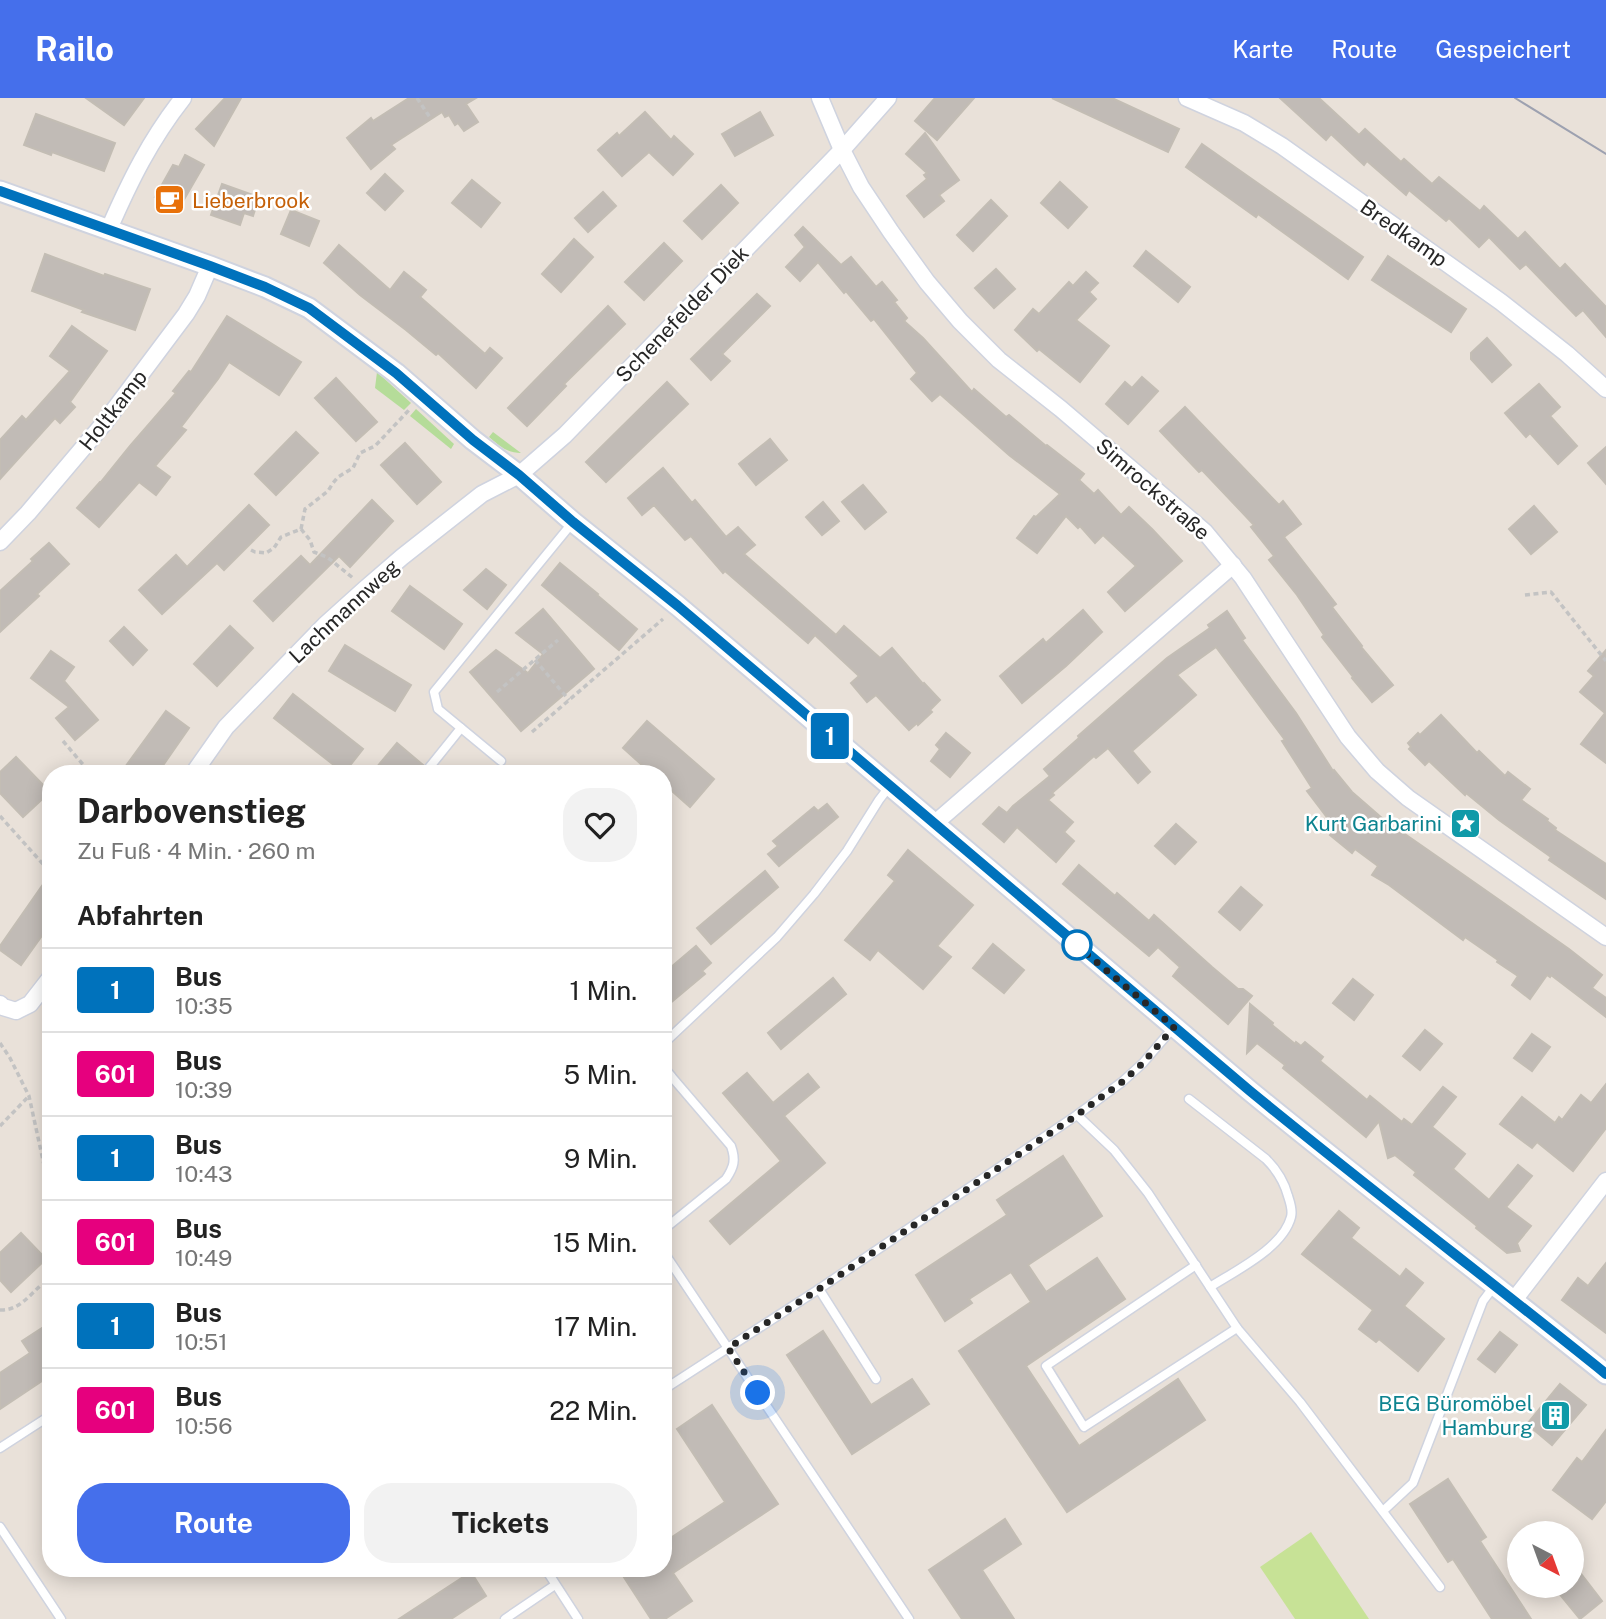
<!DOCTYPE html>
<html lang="de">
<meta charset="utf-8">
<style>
body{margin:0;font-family:"Public Sans",sans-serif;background:#f2f2f2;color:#222;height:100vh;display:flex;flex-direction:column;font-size:26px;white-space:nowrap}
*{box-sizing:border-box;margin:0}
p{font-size:23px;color:#767676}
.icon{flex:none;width:38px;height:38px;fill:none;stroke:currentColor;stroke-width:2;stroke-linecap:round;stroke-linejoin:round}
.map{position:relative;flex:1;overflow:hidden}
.side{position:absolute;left:42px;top:667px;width:630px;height:812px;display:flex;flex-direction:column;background:#fff;border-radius:28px;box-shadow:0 4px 18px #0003}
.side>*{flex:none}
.badge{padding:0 14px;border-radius:5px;font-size:24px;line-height:46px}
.needle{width:46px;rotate:139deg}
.tools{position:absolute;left:1507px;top:1423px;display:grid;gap:14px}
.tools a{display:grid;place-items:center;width:77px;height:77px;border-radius:50%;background:#fff;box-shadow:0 4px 18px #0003;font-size:35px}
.you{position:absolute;width:35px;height:35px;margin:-18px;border:5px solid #fff;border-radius:50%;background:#1a73e8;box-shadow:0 0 0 10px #1a73e833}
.map>.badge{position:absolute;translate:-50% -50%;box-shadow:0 0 0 4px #fff}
h2{padding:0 35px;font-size:26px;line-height:63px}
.round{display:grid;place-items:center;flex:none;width:74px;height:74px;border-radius:28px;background:#f2f2f2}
.summary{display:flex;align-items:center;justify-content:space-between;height:119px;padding:0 35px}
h1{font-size:33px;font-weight:700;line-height:52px}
.action{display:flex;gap:14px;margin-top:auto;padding:14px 35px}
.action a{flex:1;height:80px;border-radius:28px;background:#456feb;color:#fff;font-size:28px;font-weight:700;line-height:80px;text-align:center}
.action a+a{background:#f2f2f2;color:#222}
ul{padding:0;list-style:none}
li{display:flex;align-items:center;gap:21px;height:84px;padding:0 35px;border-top:2px solid #e0e0e0}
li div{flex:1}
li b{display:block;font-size:26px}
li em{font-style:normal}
li .badge{min-width:77px;font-weight:700;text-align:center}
header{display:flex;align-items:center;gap:42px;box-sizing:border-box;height:98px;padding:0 35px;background:#456feb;color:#fff}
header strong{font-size:33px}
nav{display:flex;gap:38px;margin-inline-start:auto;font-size:24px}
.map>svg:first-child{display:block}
</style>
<header>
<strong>Railo</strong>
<nav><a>Karte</a><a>Route</a><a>Gespeichert</a></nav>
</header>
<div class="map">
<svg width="1606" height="1521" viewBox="0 0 1606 1521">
<rect width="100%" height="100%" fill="#e9e1d9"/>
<g fill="#b5dc99">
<polygon points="377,274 411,305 404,312 375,290"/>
<polygon points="416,311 454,346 451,351 410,318"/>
<path d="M493,334L521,355C506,355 499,347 489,339Z"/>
</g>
<polygon fill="#c7e296" points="1311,1434 1369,1521 1295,1521 1260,1469"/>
<g fill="#c1bbb6" stroke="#c3bdb4" stroke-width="2">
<polygon points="86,0 144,0 124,27"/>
<polygon points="225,0 241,0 214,48 196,31"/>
<polygon points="409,0 476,0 466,6 478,24 464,33 458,25 455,27 449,17 445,19 442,14 391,47 395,51 371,71 347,40 371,20 373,23"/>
<polygon points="935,0 974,0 937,42 915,23"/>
<polygon points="1052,0 1112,0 1179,31 1168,54"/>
<polygon points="1280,0 1319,0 1359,37 1365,31 1401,64 1404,61 1432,86 1439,79 1480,113 1484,108 1518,141 1525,134 1560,171 1565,166 1606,209 1606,239 1583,212 1576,218 1526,166 1520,171 1489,139 1479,149 1449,120 1446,123 1409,92 1406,97 1367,63 1364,67 1331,36 1326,42"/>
<polygon points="645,14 671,42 674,38 693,56 673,77 649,54 622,78 598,52 617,35 619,38"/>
<polygon points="760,14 773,37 735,58 722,36"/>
<polygon points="36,16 115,45 104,73 52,54 51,57 24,47"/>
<polygon points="925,35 959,82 939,97 944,103 924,119 907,98 927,81 924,77 927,75 906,56"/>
<polygon points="1202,46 1363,159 1348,181 1258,116 1256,119 1186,69"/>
<polygon points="185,57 204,67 178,112 155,99 173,67 179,69"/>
<polygon points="385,76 403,93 385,112 367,95"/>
<polygon points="472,82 500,105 481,129 452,105"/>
<polygon points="1060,84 1087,109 1068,130 1041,105"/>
<polygon points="222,86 259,99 253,118 244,115 240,127 211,117"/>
<polygon points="721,87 738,105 702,141 684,123"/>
<polygon points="603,94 616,108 588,134 575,120"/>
<polygon points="991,102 1007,118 973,153 957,137"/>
<polygon points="291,112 319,123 309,148 281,136"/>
<polygon points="803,129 841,167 851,159 876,189 882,184 897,202 894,204 907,220 904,223 923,240 972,294 974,291 1006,319 1009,317 1046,348 1047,347 1084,376 1079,382 1094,396 1098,392 1121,417 1129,409 1152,431 1182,463 1125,513 1108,494 1136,468 1103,437 1095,445 1080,428 1078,430 1066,418 1037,455 1017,440 1034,418 1036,419 1060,396 1009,357 940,296 932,303 911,281 917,275 874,221 871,223 846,193 844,195 818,164 800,183 786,169 805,149 795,137"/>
<polygon points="574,141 593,159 561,194 542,176"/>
<polygon points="664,145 682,163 644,202 625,184"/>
<polygon points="339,147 390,192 404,174 426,192 420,199 485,256 490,250 502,260 476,290 438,255 436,257 406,232 360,197 324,165"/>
<polygon points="1146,153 1190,189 1178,204 1134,168"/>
<polygon points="45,156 104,178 105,176 150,191 135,232 82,214 84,212 32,193"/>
<polygon points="1388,158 1466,211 1451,234 1372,182"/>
<polygon points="996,171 1015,191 994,210 975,190"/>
<polygon points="1086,174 1098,185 1089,194 1096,201 1076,222 1109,248 1080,284 1039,251 1037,253 1015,232 1033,211 1039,216 1069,184 1073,188"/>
<polygon points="757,196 770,208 722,256 730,263 711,282 691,261"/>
<polygon points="608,208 625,226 564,286 566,288 527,328 508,310"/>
<polygon points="227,218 301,264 279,297 229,264 218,281 181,329 186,332 155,368 170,379 156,397 139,384 99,429 77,410 100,384 101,384 130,348 176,295 173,293 189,273 191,274"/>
<polygon points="72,228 107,253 70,304 75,309 60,325 55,320 0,381 0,342 22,318 26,322 70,273 50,258"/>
<polygon points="1487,240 1511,267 1492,284 1471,261 1471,255"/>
<polygon points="1142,279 1158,293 1128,326 1106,306 1125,284 1132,290"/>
<polygon points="336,280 377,324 356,343 315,300"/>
<polygon points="667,284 688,306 606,384 586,364"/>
<polygon points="1539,286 1560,309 1550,318 1577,348 1558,366 1530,335 1526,339 1505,315"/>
<polygon points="1185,309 1279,407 1283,403 1301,426 1284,439 1336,506 1332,509 1362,548 1361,549 1393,587 1372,604 1352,580 1353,579 1322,539 1324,537 1297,497 1269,462 1274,458 1251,429 1254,427 1202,372 1199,374 1160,333"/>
<polygon points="296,334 318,355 276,397 255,376"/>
<polygon points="770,341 787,362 756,387 739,366"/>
<polygon points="405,345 441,384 417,406 381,367"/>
<polygon points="1606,349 1606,386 1588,365"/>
<polygon points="663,370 692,405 695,402 726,439 738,429 755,447 744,456 836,537 844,528 880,560 892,550 923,586 924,585 940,602 930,612 932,614 918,627 917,625 909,632 876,597 867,604 851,585 859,578 815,537 808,545 725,473 723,475 691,438 685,442 654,407 642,417 628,400"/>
<polygon points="863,387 886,414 865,431 842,404"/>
<polygon points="372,402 393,423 350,469 339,458 273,523 254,503 301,458 310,467"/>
<polygon points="823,404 839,423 822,437 806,419"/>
<polygon points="249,407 269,427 224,472 217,465 162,516 139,492 176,457 187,469"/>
<polygon points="1534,408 1557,434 1531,456 1509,431"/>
<polygon points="49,445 69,466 37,496 39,498 0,534 0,493 33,463 31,461"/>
<polygon points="560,465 598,496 597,497 637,531 619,552 542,487"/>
<polygon points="486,471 506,487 487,511 464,492"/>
<polygon points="410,488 462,526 444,551 392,513"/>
<polygon points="543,511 594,571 521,633 470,574 496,552 528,575 543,556 516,535"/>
<polygon points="1083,512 1102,534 1066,568 1022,605 1000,578 1043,541 1046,545"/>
<polygon points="1227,513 1245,540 1242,542 1296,615 1333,673 1334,672 1352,694 1398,734 1399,732 1448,766 1569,851 1602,877 1592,890 1606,900 1606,919 1551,877 1550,879 1547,877 1530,901 1512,887 1518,878 1497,864 1498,862 1465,839 1463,842 1389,787 1372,777 1378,768 1355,751 1352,755 1330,737 1335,730 1307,693 1312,690 1282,643 1285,642 1216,549 1177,577 1196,597 1132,653 1150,674 1138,685 1108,650 1096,660 1094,658 1052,695 1054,697 1048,702 1073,724 1064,734 1074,743 1056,764 1017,729 1004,744 983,726 999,709 1007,715 1013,708 1050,678 1044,671 1079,640 1078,638 1167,560 1210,530 1208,527"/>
<polygon points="230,528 253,550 217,588 194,566"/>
<polygon points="124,529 147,552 133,567 110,543"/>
<polygon points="345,547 411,587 395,613 329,573"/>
<polygon points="1606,552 1606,665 1581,646 1605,615 1580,594 1594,578 1588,573"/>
<polygon points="51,553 74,569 64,583 98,622 75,642 56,620 69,609 31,580"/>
<polygon points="293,596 363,651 344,675 274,620"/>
<polygon points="166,613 189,630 157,676 120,676"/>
<polygon points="1441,617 1477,655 1479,653 1505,678 1508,674 1530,691 1521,702 1548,721 1547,723 1556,730 1555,732 1606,766 1606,801 1549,762 1551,759 1499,722 1466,695 1465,697 1429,663 1425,667 1409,651 1411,649 1408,645 1418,635 1420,637"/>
<polygon points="647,623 714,681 690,709 663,685 663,676 652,676 623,650"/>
<polygon points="946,635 970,655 950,679 931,663 940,651 936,647"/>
<polygon points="397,645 423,667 416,676 371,676"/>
<polygon points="16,659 50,694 23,719 0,695 0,674"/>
<polygon points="827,706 838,719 779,768 768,756 778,748 773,743 814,709 818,713"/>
<polygon points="1176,726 1196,744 1175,766 1155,748"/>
<polygon points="908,752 973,807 937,848 951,859 923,891 878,852 870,862 845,842 895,783 888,777"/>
<polygon points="1079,767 1115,798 1117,795 1149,823 1154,817 1212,869 1238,891 1243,891 1252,898 1228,926 1173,878 1180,869 1158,849 1149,858 1063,786"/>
<polygon points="765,773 778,789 711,846 697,830"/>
<polygon points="51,775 51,825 21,867 0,852 0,848"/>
<polygon points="1241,789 1262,807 1240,832 1219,814"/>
<polygon points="993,846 1024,872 1004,895 973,870"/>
<polygon points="696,848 711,865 702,873 705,876 663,911 663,876"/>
<polygon points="833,880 846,896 781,951 768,935"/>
<polygon points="1353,881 1373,897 1354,922 1333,905"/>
<polygon points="1250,906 1273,925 1272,927 1295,946 1296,944 1301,948 1305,944 1323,959 1320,963 1367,1002 1370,998 1402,1024 1404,1021 1412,1027 1443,989 1456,999 1432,1029 1465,1056 1453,1071 1489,1102 1518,1067 1532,1078 1506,1109 1531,1128 1517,1145 1520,1153 1507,1155 1476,1130 1477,1128 1414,1077 1416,1074 1395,1057 1388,1060 1379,1023 1366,1039 1283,970 1285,967 1257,945 1247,955"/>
<polygon points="1425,932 1442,946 1420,972 1403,958"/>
<polygon points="1532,936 1550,949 1532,973 1514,960"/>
<polygon points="747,975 773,1005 808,976 819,989 784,1018 825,1065 730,1146 710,1123 781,1063 723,995"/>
<polygon points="1606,986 1606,1030 1573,1073 1537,1044 1532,1050 1500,1026 1522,999 1555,1025 1559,1019 1562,1022 1581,997 1591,1005"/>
<polygon points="1063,1058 1102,1118 1028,1167 1046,1194 1097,1160 1125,1201 1026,1268 1079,1348 1178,1281 1205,1322 1067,1414 959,1253 1031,1204 1011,1174 969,1201 972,1205 945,1223 916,1177 1007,1117 997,1102"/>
<polygon points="1339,1113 1359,1130 1351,1140 1400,1179 1406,1171 1423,1185 1404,1208 1444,1241 1418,1273 1379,1241 1376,1244 1359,1231 1373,1212 1302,1156"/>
<polygon points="21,1135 46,1161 11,1194 0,1182 0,1155"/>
<polygon points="1606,1165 1606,1235 1562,1202 1578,1180 1588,1188"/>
<polygon points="51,1224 51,1277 0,1311 0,1275 30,1255 22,1243"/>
<polygon points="823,1233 871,1307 912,1281 929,1306 852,1356 787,1257"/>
<polygon points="1500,1234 1517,1247 1495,1274 1478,1261"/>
<polygon points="1560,1286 1586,1307 1552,1347 1527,1326"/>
<polygon points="712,1307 778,1406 673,1475 692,1503 665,1521 651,1521 618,1470 663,1470 663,1445 725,1404 677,1331"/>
<polygon points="1606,1332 1606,1403 1592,1421 1553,1392 1577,1360 1582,1364"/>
<polygon points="1448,1381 1486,1439 1480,1443 1531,1521 1492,1521 1453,1461 1448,1464 1410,1406"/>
<polygon points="1005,1421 1021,1446 982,1472 1014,1521 962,1521 929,1472"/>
<polygon points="1572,1464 1602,1503 1580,1521 1553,1488 1572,1488"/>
<polygon points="471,1474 486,1498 451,1521 399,1521"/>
</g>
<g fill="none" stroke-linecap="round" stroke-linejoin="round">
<defs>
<g id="service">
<polyline points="501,663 438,611 434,594 573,424"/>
<polyline points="424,676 461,630"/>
<polyline points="663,946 777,839 814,796 847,753 879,702 889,689"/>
<polyline points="663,968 671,978"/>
<path d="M663,984L671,978L731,1048C736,1062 734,1069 726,1081L663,1132"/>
<path d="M1189,1001L1266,1061C1277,1072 1284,1083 1288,1098C1290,1104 1293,1112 1291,1119C1283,1150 1235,1173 1210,1189"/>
<polyline points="1077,1017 1114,1052 1148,1095 1237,1230 1300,1304 1440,1489"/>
<polyline points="663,1153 909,1521"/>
<polyline points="1196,1167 1046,1268 1084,1329 1237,1230"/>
<polyline points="819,1191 876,1281"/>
<polyline points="663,1292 819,1191 1077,1017 1122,984 1143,965 1173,930"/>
<polyline points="0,1350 51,1317"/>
<polyline points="1383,1413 1413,1385 1483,1203 1495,1187"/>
<polyline points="0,1429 61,1521"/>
<polyline points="545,1470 578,1521"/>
<polyline points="505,1521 555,1487"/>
</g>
<g id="minor">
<polyline points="820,0 842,52 861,89 891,134 927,184 960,223 999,262 1061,311 1205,434 1243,480 1348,639 1377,673 1408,700 1606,839"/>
<polyline points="1187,0 1244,25 1282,48 1501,204 1567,256 1606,291"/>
<path d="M109,131C130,83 150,42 183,0"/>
<polyline points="0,444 28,415 105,324 186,216 197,198 210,168"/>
<polyline points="193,676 226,629 325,527 365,491 402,459 482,396 519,377 565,337 842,52 888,0"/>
<polyline points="934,726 1233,467"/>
<polyline points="0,906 3,909 16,913 30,906 51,879"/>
<polyline points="1514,1202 1606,1083"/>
</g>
<path id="tertiary" d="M0,93L210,168L265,189L309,210L396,275L473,342L519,377L573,424L678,508L1250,993C1367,1089 1488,1181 1606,1276"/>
</defs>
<use href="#service" stroke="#cfd3df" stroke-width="11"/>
<use href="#minor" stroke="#cfd3df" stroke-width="19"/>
<use href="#tertiary" stroke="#cfd3df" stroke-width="23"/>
<g stroke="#c3c3c3" stroke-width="3.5" stroke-dasharray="5 3.5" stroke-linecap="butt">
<polyline points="417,0 431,21"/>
<polyline points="301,431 310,442 314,454 327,459 353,480"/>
<polyline points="251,452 255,454 266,455 274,450 281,439 301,431 305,411 328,393 333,385 338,379 353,370 360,355 375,348 409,312"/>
<polyline points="1525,497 1551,494 1606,563"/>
<polyline points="535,562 569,602"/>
<polyline points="497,594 558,542"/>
<polyline points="532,634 663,521"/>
<polyline points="63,643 91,676"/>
<polyline points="0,718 51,775"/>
<polyline points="0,945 10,960 29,998 44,1067 51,1059"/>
<polyline points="0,1028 29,998"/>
<polyline points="44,1067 46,1086 51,1091"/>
<path d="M0,1212C18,1213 29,1198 41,1187"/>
</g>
<use href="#service" stroke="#fff" stroke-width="8"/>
<use href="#minor" stroke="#fff" stroke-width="16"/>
<use href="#tertiary" stroke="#fff" stroke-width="19"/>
<polyline stroke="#9da1b0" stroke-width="2" points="1515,0 1606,56"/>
</g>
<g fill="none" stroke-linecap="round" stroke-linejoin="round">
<defs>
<path id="line" d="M0,93L210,168L265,189L309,210L396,275L473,342L519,377L573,424L678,508L1250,993C1367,1089 1488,1181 1606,1276"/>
</defs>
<use href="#line" stroke="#fff" stroke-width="16"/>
<use href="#line" stroke="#0072bc" stroke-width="10"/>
<polyline stroke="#272727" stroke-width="7" stroke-dasharray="0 12.6" points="758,1295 728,1250 819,1191 1077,1017 1122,984 1143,965 1174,929 1075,846 1077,847"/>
</g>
<defs>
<symbol id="cafe-square" viewBox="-11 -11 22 22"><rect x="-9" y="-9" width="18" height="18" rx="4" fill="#e8710a" stroke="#fff"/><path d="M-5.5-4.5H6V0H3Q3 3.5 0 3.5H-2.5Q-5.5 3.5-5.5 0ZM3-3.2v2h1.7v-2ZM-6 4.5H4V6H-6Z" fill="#fff"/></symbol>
<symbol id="sight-square" viewBox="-11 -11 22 22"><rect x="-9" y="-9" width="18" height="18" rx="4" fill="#0f9aa8" stroke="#fff"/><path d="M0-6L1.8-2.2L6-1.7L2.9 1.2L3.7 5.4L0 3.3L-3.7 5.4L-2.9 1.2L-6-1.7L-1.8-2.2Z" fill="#fff"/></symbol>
<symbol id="building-square" viewBox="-11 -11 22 22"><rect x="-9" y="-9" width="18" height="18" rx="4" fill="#0f9aa8" stroke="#fff"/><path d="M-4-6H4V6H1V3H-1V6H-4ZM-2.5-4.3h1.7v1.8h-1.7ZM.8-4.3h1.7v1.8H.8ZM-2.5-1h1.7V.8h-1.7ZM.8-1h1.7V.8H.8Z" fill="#fff"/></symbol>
</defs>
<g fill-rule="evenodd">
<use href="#cafe-square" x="152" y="84" width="35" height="35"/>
<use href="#sight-square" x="1448" y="708" width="35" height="35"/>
<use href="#building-square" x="1538" y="1300" width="35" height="35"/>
</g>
<circle fill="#fff" stroke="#0072bc" stroke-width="3.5" cx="1077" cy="847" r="14"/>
<g text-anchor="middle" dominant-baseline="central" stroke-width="5" stroke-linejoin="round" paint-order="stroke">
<g font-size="21" fill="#c56008" stroke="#fff" text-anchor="start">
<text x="192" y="102">Lieberbrook</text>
</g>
<g font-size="21" fill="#272727" stroke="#fff">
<text transform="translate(1404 135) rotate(35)">Bredkamp</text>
<text transform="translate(682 216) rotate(-46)">Schenefelder Diek</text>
<text transform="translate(113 312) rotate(-52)">Holtkamp</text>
<text transform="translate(1153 391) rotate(41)">Simrockstraße</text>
<text transform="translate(344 513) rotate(-43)">Lachmannweg</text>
</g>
<g font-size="21" fill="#0d838f" stroke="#fff" text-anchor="end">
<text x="1442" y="725">Kurt Garbarini</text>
<text x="1533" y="1305">BEG Büromöbel<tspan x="1533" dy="24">Hamburg</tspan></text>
</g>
</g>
</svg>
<div class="tools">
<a><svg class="needle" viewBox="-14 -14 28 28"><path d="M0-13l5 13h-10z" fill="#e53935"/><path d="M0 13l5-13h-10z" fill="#767676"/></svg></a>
</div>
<div class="you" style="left:758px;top:1295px"></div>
<b class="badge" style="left:830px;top:638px;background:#0072bc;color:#fff">1</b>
<section class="side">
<div class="summary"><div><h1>Darbovenstieg</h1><p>Zu Fuß · 4 Min. · 260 m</p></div><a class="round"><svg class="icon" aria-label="heart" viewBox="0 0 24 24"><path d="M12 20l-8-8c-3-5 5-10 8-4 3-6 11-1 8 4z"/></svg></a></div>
<h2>Abfahrten</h2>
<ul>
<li><span class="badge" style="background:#0072bc;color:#fff">1</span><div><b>Bus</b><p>10:35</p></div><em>1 Min.</em></li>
<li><span class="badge" style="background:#e6007e;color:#fff">601</span><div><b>Bus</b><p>10:39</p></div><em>5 Min.</em></li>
<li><span class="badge" style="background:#0072bc;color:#fff">1</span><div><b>Bus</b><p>10:43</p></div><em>9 Min.</em></li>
<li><span class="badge" style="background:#e6007e;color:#fff">601</span><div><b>Bus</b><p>10:49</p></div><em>15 Min.</em></li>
<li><span class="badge" style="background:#0072bc;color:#fff">1</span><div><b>Bus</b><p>10:51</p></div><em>17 Min.</em></li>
<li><span class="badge" style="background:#e6007e;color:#fff">601</span><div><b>Bus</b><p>10:56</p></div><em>22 Min.</em></li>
</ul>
<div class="action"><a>Route</a><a>Tickets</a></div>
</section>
</div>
